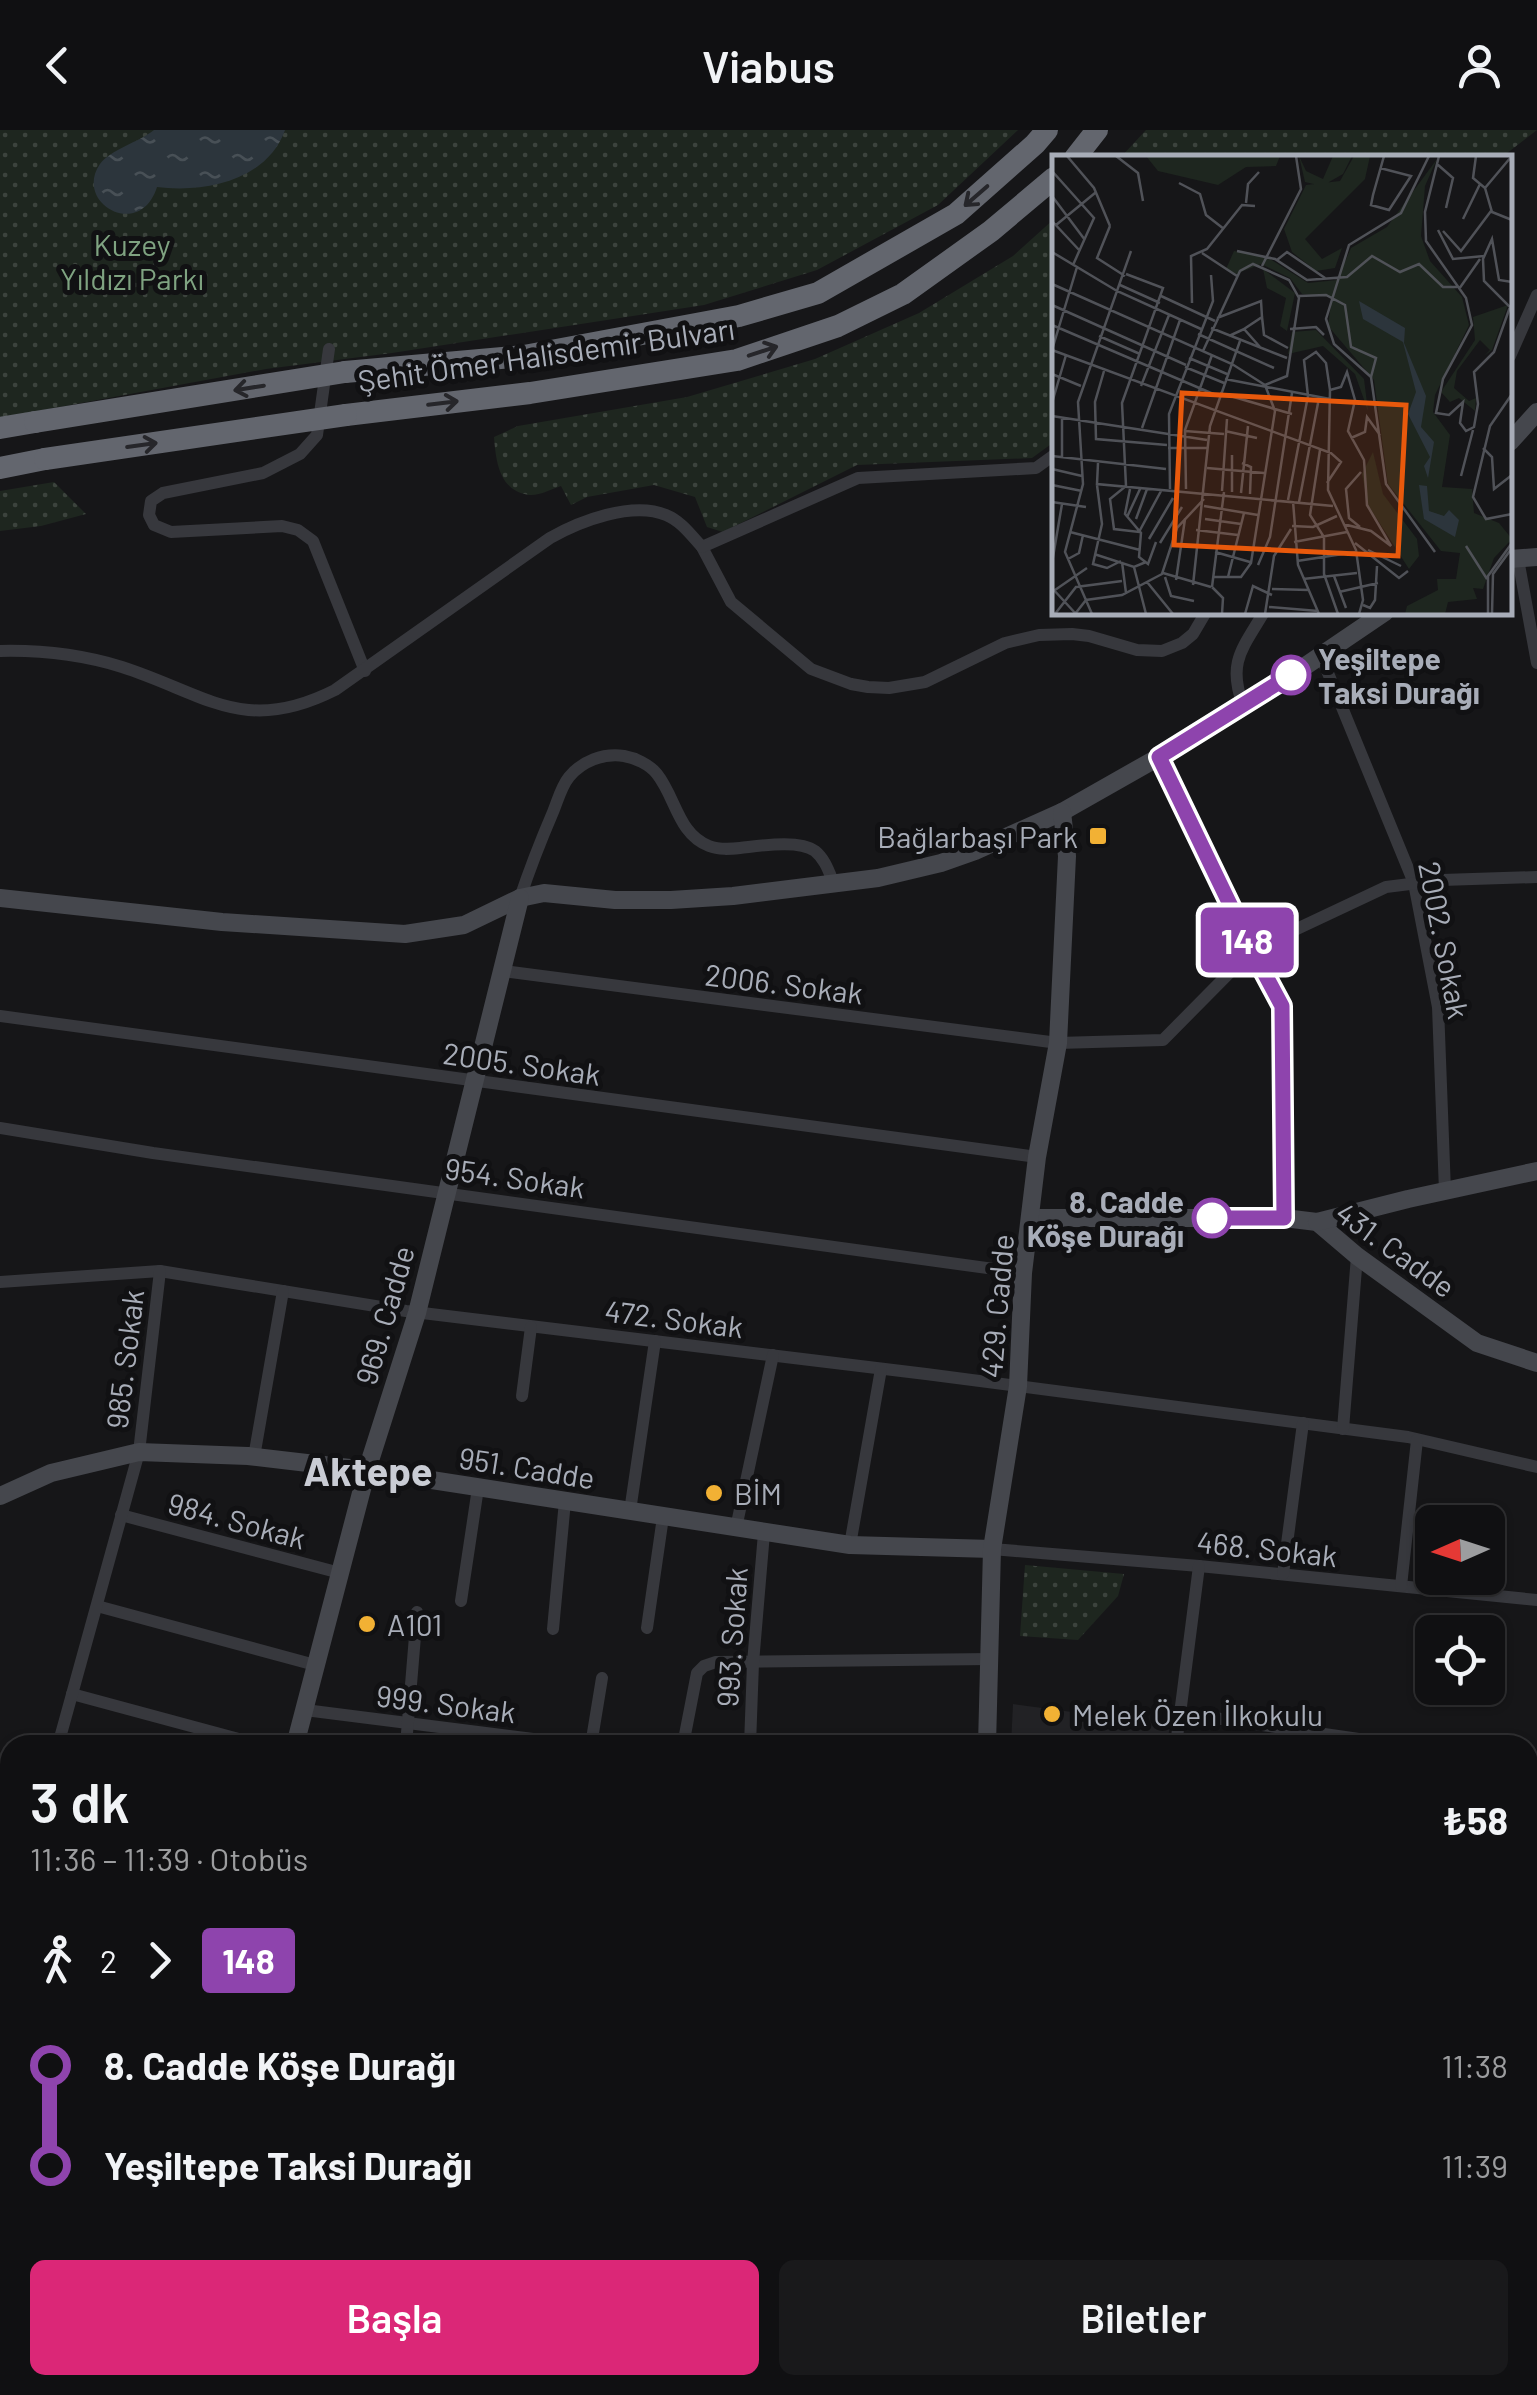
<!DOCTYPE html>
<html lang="tr">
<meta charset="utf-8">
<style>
body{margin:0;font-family:Barlow,sans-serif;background:#19191b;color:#f1f3f6;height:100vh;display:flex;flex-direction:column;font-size:38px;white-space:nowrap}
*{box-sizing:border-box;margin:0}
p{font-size:32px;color:#9c9d9f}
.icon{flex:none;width:55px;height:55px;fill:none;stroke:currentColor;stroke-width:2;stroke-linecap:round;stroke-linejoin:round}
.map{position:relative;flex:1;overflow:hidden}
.side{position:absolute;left:0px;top:1605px;width:1538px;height:660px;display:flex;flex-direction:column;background:#101012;border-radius:30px 30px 0 0;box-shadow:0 2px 8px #0004,0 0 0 2px #303032}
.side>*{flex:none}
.badge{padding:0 20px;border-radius:8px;font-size:35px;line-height:65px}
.needle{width:65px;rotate:267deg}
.controls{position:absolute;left:1415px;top:1375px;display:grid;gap:20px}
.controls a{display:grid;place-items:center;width:90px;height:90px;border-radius:15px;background:#101012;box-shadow:0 2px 8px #0004,0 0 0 2px #303032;font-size:50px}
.map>.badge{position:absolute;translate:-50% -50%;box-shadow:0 0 0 5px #fff}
.legs{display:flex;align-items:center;gap:15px;height:110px;padding:0 30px;font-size:32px}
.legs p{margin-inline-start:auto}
.head{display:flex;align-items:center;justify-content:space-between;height:170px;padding:0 30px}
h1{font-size:55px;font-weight:600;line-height:75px}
.action{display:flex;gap:20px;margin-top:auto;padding:20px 30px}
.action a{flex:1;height:115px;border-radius:15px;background:#db2777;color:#fff;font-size:40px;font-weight:600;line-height:115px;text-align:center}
.action a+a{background:#19191b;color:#f1f3f6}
ul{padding:0 30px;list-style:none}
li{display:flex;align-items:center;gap:35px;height:100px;font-size:38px}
li i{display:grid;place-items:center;width:15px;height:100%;margin:0 12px;background:currentColor}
li i::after{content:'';width:25px;height:25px;margin:-12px;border:8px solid;border-radius:50%;background:#101012}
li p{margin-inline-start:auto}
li:first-child i{background:linear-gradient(#0000 50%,currentColor 0)}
li:last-child i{background:linear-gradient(currentColor 50%,#0000 0)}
header{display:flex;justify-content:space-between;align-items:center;height:130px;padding:0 30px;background:#101012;font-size:45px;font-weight:600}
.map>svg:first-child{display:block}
</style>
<header><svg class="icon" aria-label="back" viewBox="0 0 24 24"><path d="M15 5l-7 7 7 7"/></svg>Viabus<svg class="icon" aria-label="person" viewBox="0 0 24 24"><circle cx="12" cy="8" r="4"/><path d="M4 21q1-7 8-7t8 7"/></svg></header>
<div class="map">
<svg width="1537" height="2265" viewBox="0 0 1537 2265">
<defs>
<pattern id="grass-dots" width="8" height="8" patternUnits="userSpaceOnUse" patternTransform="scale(2.5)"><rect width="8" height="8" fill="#1e261f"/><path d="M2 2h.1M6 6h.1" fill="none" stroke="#3c433d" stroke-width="1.8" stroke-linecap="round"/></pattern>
<pattern id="water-ripples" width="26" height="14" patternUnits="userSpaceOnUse" patternTransform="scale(2.5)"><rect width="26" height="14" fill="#2c353c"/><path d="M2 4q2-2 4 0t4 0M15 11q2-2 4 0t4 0" fill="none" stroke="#485056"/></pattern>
</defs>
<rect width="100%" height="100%" fill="#161618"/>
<g fill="#222225">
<polygon points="1013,1574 1170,1595 1167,1615 1011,1615"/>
<polygon points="0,2145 10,2148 10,2255 93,2255 90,2265 0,2265"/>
<polygon points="440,2255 548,2255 549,2265 440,2265"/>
</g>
<g fill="url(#grass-dots)">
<polygon points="0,0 1018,0 938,75 817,140 704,175 392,223 266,239 0,288"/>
<polygon points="1146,0 1537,0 1502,27 1121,27"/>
<path d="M1054,89V312L1032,328L857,335L723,402L707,397L695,367L654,355L587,367L571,375L561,356C552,359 539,366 529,365C499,361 496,331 494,307L518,296L687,267L815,229L919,183L1013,126Z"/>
<polygon points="54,352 86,384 41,396 0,401 0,361"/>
<polygon points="1025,1435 1124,1444 1118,1466 1078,1510 1020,1506"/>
</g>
<polygon fill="#1e261f" points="123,2255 415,2255 417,2265 120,2265"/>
<path fill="url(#water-ripples)" d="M154,0H285C267,51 204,63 157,57C140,111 73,73 100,34C110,20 139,12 154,0Z"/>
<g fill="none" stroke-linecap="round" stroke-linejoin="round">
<g stroke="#37383d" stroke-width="12">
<polyline points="329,219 317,305 300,324 263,343 163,363 151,371 149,385 154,395 171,402 282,396 298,400 313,411 365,541"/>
<polyline points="1510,226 1537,165"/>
<polyline points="702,417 731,472 811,539 851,554 868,557 889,558 925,552 1005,513 1039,505 1072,504 1089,506 1137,520 1162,521 1182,513 1193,504 1206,482"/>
<polyline points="1518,429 1537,533"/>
<path d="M0,521C41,520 83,525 122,537C206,564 244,606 335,560L550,408C580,391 632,371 666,385C681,391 691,405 702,417L858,348L1036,338L1054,325"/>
<polyline points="1321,526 1414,753 1438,877 1445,1061"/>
<path d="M1243,575C1227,532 1243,518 1264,482"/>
<polyline points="1159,627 1252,820 1282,876 1284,1088"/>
<path d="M520,768C530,738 541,710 553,682C558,670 561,657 569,647C582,631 603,623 624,626C635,628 649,634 657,644C676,668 678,704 709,716C719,720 730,719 740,718C759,716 799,709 815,721C825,729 829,742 834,754"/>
<polyline points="503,841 1058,913 1163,910 1252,820 1386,757 1442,750 1537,747"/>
<polyline points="0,886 1037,1027"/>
<polyline points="0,998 153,1023 1023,1143"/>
<polyline points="0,1152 160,1141 406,1181 926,1244 1408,1307 1537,1337"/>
<polyline points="522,1266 531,1197"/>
<polyline points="1343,1299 1357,1126"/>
<polyline points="254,1327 283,1161"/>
<polyline points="630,1381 655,1211"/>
<polyline points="121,1385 340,1443"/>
<polyline points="736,1398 773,1225"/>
<polyline points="850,1415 881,1239"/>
<polyline points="992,1419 1199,1436 1537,1470"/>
<polyline points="1283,1444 1303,1293"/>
<polyline points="1401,1456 1417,1310"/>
<polyline points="461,1471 478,1358"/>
<polyline points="97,1476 315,1535"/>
<polyline points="647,1498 663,1387"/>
<polyline points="553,1499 565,1371"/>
<polyline points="72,1564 261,1615"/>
<polyline points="305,1580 581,1615"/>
<polyline points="1180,1583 1400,1615"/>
<polyline points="58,1615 139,1322 160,1141"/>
<polyline points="406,1615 417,1482"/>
<polyline points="591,1615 602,1548"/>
<polyline points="683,1615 697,1543 704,1536 716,1532 991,1529"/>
<polyline points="750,1615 753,1533 764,1403"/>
<polyline points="1176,1615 1199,1436"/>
<polyline points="1528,1630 1537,1631"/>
<polyline points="1528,1743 1537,1744"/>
<polyline points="0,1817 10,1783"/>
<polyline points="0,1841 10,1844"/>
<polyline points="1528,1849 1537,1850"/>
<polyline points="0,1939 10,1910"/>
<polyline points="1528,2049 1537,2049"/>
<polyline points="0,2130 10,2133"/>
<polyline points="1528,2157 1537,2159"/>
<polyline points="563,2255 564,2265"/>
<polyline points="657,2255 657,2265"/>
<polyline points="751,2255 752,2265"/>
<polyline points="856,2255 857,2265"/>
<polyline points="1214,2255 1226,2265"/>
<polyline points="426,2265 426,2255"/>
<polyline points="1106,2265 1115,2255"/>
<polyline points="1276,2265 1286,2255"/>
</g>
<g stroke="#45474d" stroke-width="18">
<polyline points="1510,312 1537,282"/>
<polyline points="1510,429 1537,427"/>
<polyline points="0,768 222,792 405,804 464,795 520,768 544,763 615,770 671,770 733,766 878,748 941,733 975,721 1062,682 1159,627 1298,541 1385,482"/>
<polyline points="1031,1088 1284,1088 1317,1092 1357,1126 1477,1213 1537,1233"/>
<polyline points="1317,1092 1408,1069 1537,1041"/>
<polyline points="0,1366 51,1343 139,1322 248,1326 367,1340 850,1415 992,1419"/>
<polyline points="295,1615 367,1340 417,1183 520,768"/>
<polyline points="987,1615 992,1419 1018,1256 1023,1143 1037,1027 1058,913 1067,726 1062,682"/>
<polyline points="0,1895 10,1899"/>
<polyline points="975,2255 976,2265"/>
<polyline points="1382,2255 1412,2265"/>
<polyline points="99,2265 103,2255"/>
</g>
<g stroke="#63666e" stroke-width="22">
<polyline points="1075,28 1097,0"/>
<polyline points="345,242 524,226 739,186 818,163 956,84 1035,14 1047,0"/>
<polyline points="346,285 530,263 737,230 838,196 903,164 991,101 1054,48"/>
<polyline points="0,298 35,292"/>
<polyline points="0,338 45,329"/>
</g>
<g stroke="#63666e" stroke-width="22">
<polyline points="35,292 345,242"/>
<polyline points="45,329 346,285"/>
</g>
</g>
<defs><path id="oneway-shaft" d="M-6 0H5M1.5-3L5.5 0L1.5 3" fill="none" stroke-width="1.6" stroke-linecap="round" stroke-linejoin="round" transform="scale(2.5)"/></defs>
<g stroke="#26262a">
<use href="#oneway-shaft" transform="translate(976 66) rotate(139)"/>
<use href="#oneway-shaft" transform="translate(763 221) rotate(-18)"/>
<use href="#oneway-shaft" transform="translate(249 258) rotate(171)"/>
<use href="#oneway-shaft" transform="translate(443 273) rotate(-7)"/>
<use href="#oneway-shaft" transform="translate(142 315) rotate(-8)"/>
</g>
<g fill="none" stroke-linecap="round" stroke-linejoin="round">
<defs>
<polyline id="line-1" points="1212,1088 1284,1088 1282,876 1252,820 1159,627 1291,545"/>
</defs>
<use href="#line-1" stroke="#fff" stroke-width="22"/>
<use href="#line-1" stroke="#8e44ad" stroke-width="15"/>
</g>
<g fill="#fff" stroke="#8e44ad" stroke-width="5">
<circle cx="1291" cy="545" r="18"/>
<circle cx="1212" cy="1088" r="18"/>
</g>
<g fill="#f2b134" stroke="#111113" stroke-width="4">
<rect x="1088" y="696" width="20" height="20" rx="5"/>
<circle cx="714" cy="1363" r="10"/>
<circle cx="367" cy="1494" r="10"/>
<circle cx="1052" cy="1584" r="10"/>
</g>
<g text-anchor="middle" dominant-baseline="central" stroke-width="10" stroke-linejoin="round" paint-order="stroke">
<g font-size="30" fill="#7fa381" stroke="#111113">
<text x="132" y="114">Kuzey<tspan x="132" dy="34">Yıldızı Parkı</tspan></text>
</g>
<g font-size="30" fill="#a8adb8" stroke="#111113">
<text transform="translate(546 224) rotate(-8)">Şehit Ömer Halisdemir Bulvarı</text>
<text transform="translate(1445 810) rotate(79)">2002. Sokak</text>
<text transform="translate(784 853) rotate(7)">2006. Sokak</text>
<text transform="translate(522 933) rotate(8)">2005. Sokak</text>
<text transform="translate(515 1047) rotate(8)">954. Sokak</text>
<text transform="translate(1396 1119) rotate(36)">431. Cadde</text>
<text transform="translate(996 1176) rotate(-85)">429. Cadde</text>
<text transform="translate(384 1185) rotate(-74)">969. Cadde</text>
<text transform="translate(674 1188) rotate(7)">472. Sokak</text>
<text transform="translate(124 1229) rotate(-83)">985. Sokak</text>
<text transform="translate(527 1337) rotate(9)">951. Cadde</text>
<text transform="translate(237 1390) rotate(15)">984. Sokak</text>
<text transform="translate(1267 1418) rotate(6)">468. Sokak</text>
<text transform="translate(731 1507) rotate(-86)">993. Sokak</text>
<text transform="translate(446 1573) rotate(7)">999. Sokak</text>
</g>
<g font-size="30" font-weight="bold" fill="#a8adb8" stroke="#111113" text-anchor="start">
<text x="1318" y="528">Yeşiltepe<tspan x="1318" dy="34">Taksi Durağı</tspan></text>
<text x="1184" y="1071" text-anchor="end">8. Cadde<tspan x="1184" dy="34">Köşe Durağı</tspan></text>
</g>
<g font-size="30" fill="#a8adb8" stroke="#111113" text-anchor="start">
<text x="1078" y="706" text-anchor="end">Bağlarbaşı Park</text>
<text x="734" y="1363">BİM</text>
<text x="387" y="1494">A101</text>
<text x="1072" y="1584">Melek Özen İlkokulu</text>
</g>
<g font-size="40" font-weight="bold" fill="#c9ccd4" stroke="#111113">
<text x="368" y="1340">Aktepe</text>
</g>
</g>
<g transform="translate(1052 25)">
<rect width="460" height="460" fill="#161618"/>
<path d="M385,4L373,31L369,81L378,106L410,142L417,170L383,240L381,257L398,280L390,332L420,334L422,358L447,368L460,384L442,403L431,434L421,433L425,444L396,447L393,459H353L355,451L386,435L385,424H404L408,398L389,396L336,329L322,225L276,171L280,142L250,139L238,123L209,109L184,119L174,114L182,96L215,102L256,128L285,125L299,93L335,72ZM211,114L243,138L235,176L228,171L234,143L215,133ZM264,175L312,224L316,256L303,219L271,191L236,199L240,177ZM321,297L331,339L365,384L367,401L357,414L316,350L310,319Z" fill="#1e261f"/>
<path d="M94,1H228L224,11L194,12L166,30L106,16ZM281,1H300L291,19L270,31L253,27L247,1L254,16L271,24ZM302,1H318L313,24L253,84L270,104L290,93L283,113L264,116L240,97L232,74L254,30L288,26ZM456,150L440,195L432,201L438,195L428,185L405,216L402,233L417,246L424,243L423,256L407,243L398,247L389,237L423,185L421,162Z" fill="#1e261f"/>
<path d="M307,146L353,173L352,188L374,241L369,272L382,287L376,323L372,311L378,302L356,259L364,237L351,187L311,164ZM367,330L375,331L377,356L392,361L397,355L407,365L403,382L372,364Z" fill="#2c353c"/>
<path fill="none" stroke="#505258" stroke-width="2.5" d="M15,1L42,33L58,71M64,1L86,18L91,46M377,1L349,58L297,90L274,164L282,189L319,222L334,329L383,397M387,1L373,57L374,86L414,143L420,170L391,224L384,258L397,260L411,247L408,268L414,276L422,272L426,249L422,217L442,197L458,152L432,126L431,104L440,84L447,125L460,127M424,1L421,23L433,33L440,57L460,65M385,9L401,23L394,53M328,13L359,21L337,55L319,50L321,40L332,1M0,16L42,63L21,110M127,28L148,39L154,60L172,74M433,33L459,2M0,41L33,85M194,48L196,29L207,17M411,64L428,29M0,66L28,96M4,70L43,38M58,71L45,103L73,121M386,75L401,104L432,101M391,76L409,96L439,56M185,96L223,104L255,125L295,122L320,101L348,117L367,109L391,132H405M0,97L65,136L149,174M150,98L185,121M225,105L235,97L273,123M210,111L249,34L244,1M74,119L111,133L70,248L74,331L58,344L62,374L87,377L109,336M0,129L180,209L213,230L223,256L199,408L189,422H161M68,130L108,148M407,134L428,104M109,141L163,166M247,141L274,140L293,150L299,192L324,203L319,222M140,148L139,101L155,94L190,50L203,51M0,150L134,210M210,162L212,180L236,193M165,163L209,146L210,162L192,174M0,170L166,241M159,173L235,203M238,174L264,172L272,180M146,179L222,213M47,181L88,199M177,181L192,174L208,192M0,195L279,298L289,307L275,328M0,195L25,112M151,196L188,116L201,109L237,125L247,143L235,221L213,230M137,203L175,219M133,212L172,228M52,216L43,247L44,284L115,290M0,219L29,231M173,224L278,244M89,231L117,160M278,235L289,232L295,217L303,245L296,276L312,305L315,350L339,391L319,376L291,369M168,238L240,259M460,239L438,271L421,342L434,364L460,359M0,248L14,200M0,261L155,285M10,262V302M90,273L128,165M133,276L172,279M173,276L205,283M299,283L313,277L315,262L328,280M116,293H155M431,293L440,302L442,334L460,320M268,295L258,360L272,382V419L286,459M0,301L114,314M46,308L45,329L281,351M190,308L199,312L198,339M155,313L212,318M0,314L30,321M409,321L421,275M0,330L30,336M45,330L50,369L41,409L55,413L69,406M78,334L73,359L89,378L87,402L96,409L104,387M118,334L117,259L161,146L159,120M134,334L133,275L160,200M170,336L175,264M180,337V300M189,338L196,271M236,345L256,241L252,205L264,197L274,208L278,235L276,335L304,395L311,445L307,459M241,346L246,410L267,459M0,347L34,352M247,347L267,243M152,351L206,360M75,362L88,334M84,364L95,334M153,364L189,369M240,371L261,372L285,361M308,372L297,363L294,334L309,317M144,375L186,380M18,377L88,395M97,384L121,343M242,387L295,377M108,388L130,352M303,388L347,423L356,416M414,391L435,424M316,395L349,411M163,397L198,407M42,399L82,412L94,407M16,404L27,398L31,380M245,406L304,397M70,407L74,438M0,408L10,349M206,410L218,382L240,238M82,412L94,459M111,418L159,432M282,421L294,453M113,422L119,441L142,446M176,422L192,358M251,424L305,418M124,425L133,364M95,427L121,459M141,430L158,271L188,186M160,432L172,337M160,432L171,443L170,459M0,433L24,459M220,434L257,435M3,435L35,413M287,437L326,428M311,450L318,453L323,445L325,411M217,452L266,456M3,459L24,432L70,426M23,459L34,445L70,440L110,419L125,373L152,344M40,459L13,397L31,329L26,247L79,96M193,459L201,431L220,440M213,459L222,401L239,374M436,459V421L460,388M440,459L441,419L460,393"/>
<path fill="#e8590c" fill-opacity="0.15" stroke="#e8590c" stroke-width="5" d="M130,238L354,250L346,401L122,390Z"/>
<rect width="460" height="460" fill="none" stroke="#a8adb8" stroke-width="5"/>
</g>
</svg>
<div class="controls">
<a><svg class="needle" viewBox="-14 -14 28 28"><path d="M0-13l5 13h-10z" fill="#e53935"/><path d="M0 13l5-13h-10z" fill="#9c9d9f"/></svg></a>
<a><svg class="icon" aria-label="locate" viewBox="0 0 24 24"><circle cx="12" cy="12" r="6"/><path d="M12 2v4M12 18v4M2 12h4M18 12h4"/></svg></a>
</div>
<b class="badge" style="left:1247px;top:810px;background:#8e44ad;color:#fff">148</b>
<section class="side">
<div class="head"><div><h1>3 dk</h1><p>11:36 – 11:39 · Otobüs</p></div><b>₺58</b></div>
<div class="legs"><svg class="icon" aria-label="walk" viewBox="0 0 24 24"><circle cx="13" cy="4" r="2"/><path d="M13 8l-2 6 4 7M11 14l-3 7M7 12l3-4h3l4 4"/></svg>2<svg class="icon" aria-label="forward" viewBox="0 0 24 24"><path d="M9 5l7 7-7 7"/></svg><b class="badge" style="background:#8e44ad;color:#fff">148</b></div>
<ul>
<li><i style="color:#8e44ad"></i><b>8. Cadde Köşe Durağı</b><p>11:38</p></li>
<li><i style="color:#8e44ad"></i><b>Yeşiltepe Taksi Durağı</b><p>11:39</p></li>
</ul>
<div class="action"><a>Başla</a><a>Biletler</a></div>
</section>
</div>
